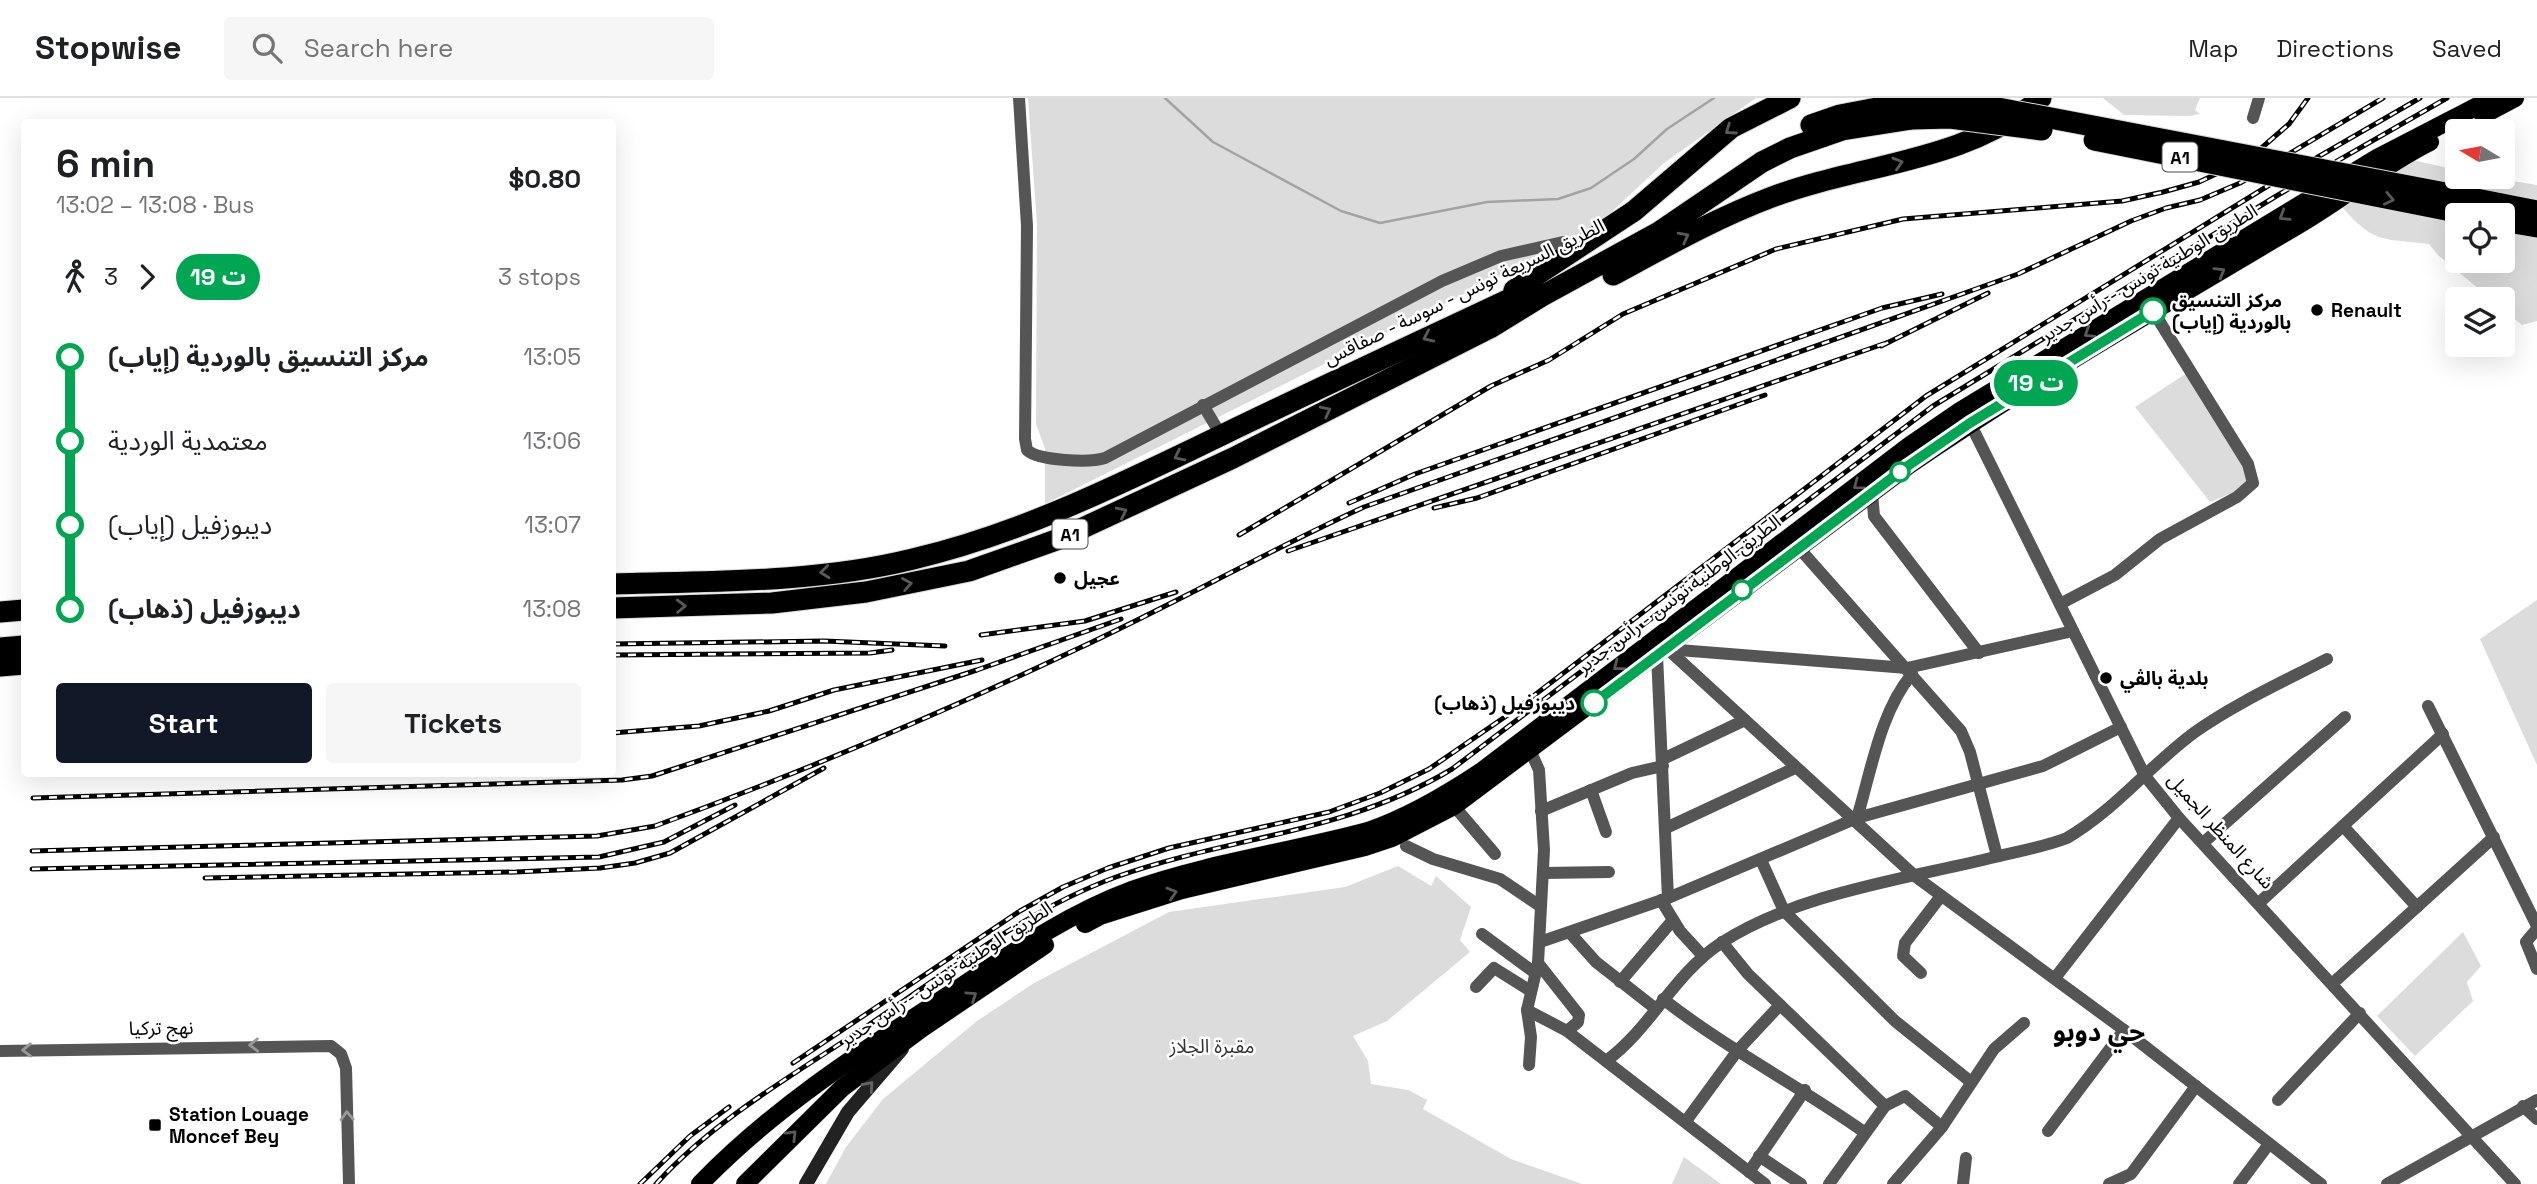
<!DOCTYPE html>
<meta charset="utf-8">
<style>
body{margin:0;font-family:"Space Grotesk","Noto Sans Arabic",sans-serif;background:#f6f6f6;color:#202124;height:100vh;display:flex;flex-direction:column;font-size:26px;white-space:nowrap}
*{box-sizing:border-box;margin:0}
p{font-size:23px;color:#757577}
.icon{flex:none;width:38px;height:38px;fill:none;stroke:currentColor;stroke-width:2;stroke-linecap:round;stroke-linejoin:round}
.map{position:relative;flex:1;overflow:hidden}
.drawer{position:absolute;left:21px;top:21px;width:595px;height:658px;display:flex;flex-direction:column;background:#fff;border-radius:7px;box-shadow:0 7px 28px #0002}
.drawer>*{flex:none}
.badge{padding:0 14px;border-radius:23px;font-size:24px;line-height:46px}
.needle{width:46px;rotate:280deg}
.fabs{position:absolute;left:2445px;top:21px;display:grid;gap:14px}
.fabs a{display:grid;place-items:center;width:70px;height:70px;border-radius:7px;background:#fff;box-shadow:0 7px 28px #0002;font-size:35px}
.map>.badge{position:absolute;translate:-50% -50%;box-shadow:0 0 0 4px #fff}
.legs{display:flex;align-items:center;gap:10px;height:77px;padding:0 35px;font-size:23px}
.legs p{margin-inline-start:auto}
.overview{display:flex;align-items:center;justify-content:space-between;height:119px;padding:0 35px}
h1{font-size:38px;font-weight:800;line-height:52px}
.button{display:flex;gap:14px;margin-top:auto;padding:14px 35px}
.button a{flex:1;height:80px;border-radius:7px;background:#111827;color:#fff;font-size:28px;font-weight:800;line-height:80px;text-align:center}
.button a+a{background:#f6f6f6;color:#202124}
ul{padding:0 35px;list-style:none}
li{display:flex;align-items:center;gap:24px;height:84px;font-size:26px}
li i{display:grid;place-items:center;width:10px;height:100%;margin:0 9px;background:currentColor}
li i::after{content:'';width:18px;height:18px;margin:-9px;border:5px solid;border-radius:50%;background:#fff}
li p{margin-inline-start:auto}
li:first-child i{background:linear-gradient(#0000 50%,currentColor 0)}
li:last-child i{background:linear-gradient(currentColor 50%,#0000 0)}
header{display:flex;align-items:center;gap:42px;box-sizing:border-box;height:98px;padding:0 35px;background:#fff;border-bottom:2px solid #e0e0e0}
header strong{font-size:33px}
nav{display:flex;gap:38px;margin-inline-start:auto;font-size:24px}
.search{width:490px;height:63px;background:#f6f6f6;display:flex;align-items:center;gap:18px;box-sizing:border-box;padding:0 24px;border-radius:7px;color:#757577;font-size:26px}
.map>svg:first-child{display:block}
</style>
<header>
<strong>Stopwise</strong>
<div class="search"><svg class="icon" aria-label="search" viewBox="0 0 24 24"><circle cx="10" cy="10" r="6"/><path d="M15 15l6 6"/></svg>Search here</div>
<nav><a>Map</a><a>Directions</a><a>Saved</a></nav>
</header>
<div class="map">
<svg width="2537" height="1086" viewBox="0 0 2537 1086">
<rect width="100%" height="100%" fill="#fff"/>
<g fill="#dcdcdc" fill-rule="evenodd">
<polygon points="1028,0 1756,0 1664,65 1592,132 1045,406 1045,351 1036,326 1037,127"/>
<polygon points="2103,0 2200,0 2195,12 2200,16 2189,18 2124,17"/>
<path d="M2412,62L2457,72V79H2488L2537,87V223L2522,227L2503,211L2502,201H2491L2438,157L2429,146C2379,140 2375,146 2340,107ZM2457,117H2502V163H2457Z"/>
<polygon points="2190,273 2246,359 2247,383 2234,394 2210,404 2135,309"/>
<polygon points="2537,502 2537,667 2480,541"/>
<polygon points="1398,768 1431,788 1436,778 1471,809 1460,842 1470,854 1387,923 1353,938 1368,963 1371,986 1408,992 1427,1002 1423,1011 1511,1061 1582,1086 826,1086 846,1049 883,1001 977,923 1034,885 1169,814 1345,789"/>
<polygon points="2463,834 2481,868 2467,884 2473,903 2415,958 2377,918"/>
<polygon points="1684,1059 1721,1086 1672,1086"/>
</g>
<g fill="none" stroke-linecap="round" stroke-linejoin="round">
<polyline stroke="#a3a3a3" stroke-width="2.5" points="1165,0 1213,44 1341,113 1380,125 1487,104 1558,101 1591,90 1634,61 1667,31 1714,0"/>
<defs>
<g id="primary">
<polyline points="2483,17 2515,0"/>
<path d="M1085,826L1100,818L1182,792L1365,749L1392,740L1454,708L1909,367C2034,282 2165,206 2295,129C2340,103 2384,67 2430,44"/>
<path d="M700,1086C774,1009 864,952 953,894C1010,856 1067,816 1132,792C1208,765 1290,754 1368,733C1409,719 1446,697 1482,673L1909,348L1960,313L2377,60L2493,0"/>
<polyline points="745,1086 842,990 921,931 1045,847"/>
</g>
<g id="highway">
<polyline points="1811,27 1840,17 1904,5"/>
<polyline points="2451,96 2537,113"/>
<polyline points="2446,112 2472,117"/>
<polyline points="2502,123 2537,129"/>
<path d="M1613,177C1665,149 1716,120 1772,99C1862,65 1965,65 2041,0"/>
<polyline points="1514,192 1634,113 1731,30 1790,0"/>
<path d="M612,486C712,483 816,485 913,461C1023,435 1120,386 1222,337C1325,287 1429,239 1533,190"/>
<polyline points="612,510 772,505 866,494 969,473 1059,441 1233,360 1490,230 1542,198 1659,134 1762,64 1790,50 1842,32 1912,21"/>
<polyline points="0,514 24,512"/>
<polyline points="0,550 24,548"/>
<polyline points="0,568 24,566"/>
</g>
</defs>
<use href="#primary" stroke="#dbdbdb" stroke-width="19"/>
<use href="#highway" stroke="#dbdbdb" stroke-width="23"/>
<g stroke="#555" stroke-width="12">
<path d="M1019,0L1027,128L1025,341L1027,352C1039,363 1090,365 1105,360L1442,183L1501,158L1563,144"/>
<polyline points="2253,20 2259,0"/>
<polyline points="1203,307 1221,337"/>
<polyline points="1968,321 2145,678 2179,720 2515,1086"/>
<polyline points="1872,395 1874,418 1979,555"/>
<polyline points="1798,449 1961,633 1970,654 1997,758"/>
<polyline points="2060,506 2115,477 2160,441 2237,399 2253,385 2248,366 2153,213"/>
<polyline points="1661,545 1916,779 2124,932 2321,1086"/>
<polyline points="1666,551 1907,570 2073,533"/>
<polyline points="1657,557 1668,800"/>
<polyline points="2428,608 2537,828"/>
<polyline points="1663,661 1745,622"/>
<polyline points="1591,692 1606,734"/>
<polyline points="1454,708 1495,756"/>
<polyline points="1541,713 1632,675 1663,668"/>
<path d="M1857,720C1871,674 1880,614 1912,576"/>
<polyline points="2343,728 2417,809"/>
<polyline points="1666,730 1795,670"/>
<polyline points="2203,745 2345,619"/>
<polyline points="1406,748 1433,761 1500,781 1540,808"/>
<polyline points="1761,762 1784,813 1895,923 1971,984"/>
<polyline points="1543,775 1609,774"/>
<polyline points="1661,802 1680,833 1703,858"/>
<polyline points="2260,804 2443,636"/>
<polyline points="2537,831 2526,844 2537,871"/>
<polyline points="1570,835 1596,864 1656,911"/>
<polyline points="1482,836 1535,875"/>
<polyline points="1540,844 1668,800 1857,720 2043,668 2121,629"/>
<polyline points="1722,844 1748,876 1885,1008"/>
<polyline points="1538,865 1579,917 1578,924 1567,933"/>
<polyline points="1921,875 1903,858 1905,845 1941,798"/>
<polyline points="2055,880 2179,720"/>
<polyline points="1620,884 1673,822"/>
<polyline points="2333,885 2494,739"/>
<polyline points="1476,889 1494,870 1529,892"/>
<path d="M1663,901C1727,951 1799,988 1864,1034"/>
<polyline points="1527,912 1567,933 1765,1086"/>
<polyline points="0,953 331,948 341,956 346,970 349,1086"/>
<path d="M1606,963C1651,930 1674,876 1721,845C1798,795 1906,781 1995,759C2019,753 2044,749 2067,740C2115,712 2150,667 2195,634C2236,605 2283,584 2327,561"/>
<polyline points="1529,967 1531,939 1527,912 1538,865 1544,752 1539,672 1530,652"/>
<polyline points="2278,1002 2360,915"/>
<polyline points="2523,1008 2537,1021"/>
<polyline points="1686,1023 1738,952 1780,907"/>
<polyline points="1942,1029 1994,951 2024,925"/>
<polyline points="2048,1033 2124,932"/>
<polyline points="1759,1058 1801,1086"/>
<polyline points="1749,1074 1805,992"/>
<polyline points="1829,1086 1885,1008 1905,998 1942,1029 1893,1086"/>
<polyline points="1963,1086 1966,1060"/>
<polyline points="2109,1086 2131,1076 2196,988"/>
<polyline points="2239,1086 2269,1046"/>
<polyline points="2387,1086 2537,1002"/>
</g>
<polyline stroke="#222" stroke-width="14" points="806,1086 848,1014 902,951"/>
<use href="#primary" stroke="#000" stroke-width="18"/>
<use href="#highway" stroke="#000" stroke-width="21"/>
<defs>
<g id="rail">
<polyline points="1881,248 1988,195"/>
<polyline points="1349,405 1415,376 1882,210 1942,196"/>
<polyline points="1434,410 1477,400 1765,297"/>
<polyline points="1239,437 1491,288 1549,262 1623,216 1776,151 1903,121 2122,103 2163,94 2199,84 2250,60 2289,26 2308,0"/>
<polyline points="1288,453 1889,244"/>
<polyline points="981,537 1085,523 1176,494"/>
<polyline points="612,546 824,543 945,548"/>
<polyline points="612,557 870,555 892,552"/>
<polyline points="612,635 699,628 769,613 834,592 982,562"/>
<polyline points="33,700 622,682 652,678 977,572 1121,521"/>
<path d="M32,753L597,738L655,728C797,676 938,617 1075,552C1172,507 1266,454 1364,409L2018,176L2131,123L2166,110L2200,102L2240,85L2383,0"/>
<polyline points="32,771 599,759 664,744 735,707"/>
<polyline points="205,780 516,774 600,770 635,765 670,755 824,670"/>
<polyline points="793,965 1020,813 1063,789 1108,770 1169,750 1329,714 1380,695 1429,671 1515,612 1926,298 2271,86 2420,0"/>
<polyline points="640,1086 690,1038 729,1009"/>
<path d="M656,1086C715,1021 795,976 867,928C946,875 1026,812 1116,779C1231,738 1344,736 1452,671L1933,308L2278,97L2447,0"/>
</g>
</defs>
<use href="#rail" stroke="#000" stroke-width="5"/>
<use href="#rail" stroke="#fff" stroke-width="2.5" stroke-dasharray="8" stroke-linecap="butt"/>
<defs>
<g id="highway-bridge">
<polyline points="1904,5 1982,7 2451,96"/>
<polyline points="1912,21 1950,20 2042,32"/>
<polyline points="2094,42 2446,112"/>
</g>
</defs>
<use href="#highway-bridge" stroke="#dbdbdb" stroke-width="23" stroke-linecap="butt"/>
<use href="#highway-bridge" stroke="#000" stroke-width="21"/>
</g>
<defs><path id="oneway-chevron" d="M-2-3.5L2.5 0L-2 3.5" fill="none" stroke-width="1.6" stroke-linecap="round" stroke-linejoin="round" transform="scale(1.75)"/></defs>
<g stroke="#595959">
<use href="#oneway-chevron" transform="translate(1730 32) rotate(145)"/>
<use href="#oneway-chevron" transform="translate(1898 65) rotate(-17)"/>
<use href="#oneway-chevron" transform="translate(2389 101) rotate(12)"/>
<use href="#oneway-chevron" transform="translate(2284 118) rotate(148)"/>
<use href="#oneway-chevron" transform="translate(1684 139) rotate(-28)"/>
<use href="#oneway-chevron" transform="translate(2220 174) rotate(-31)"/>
<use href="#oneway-chevron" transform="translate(2089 235) rotate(148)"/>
<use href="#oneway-chevron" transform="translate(1428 239) rotate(155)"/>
<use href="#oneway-chevron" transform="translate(1326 313) rotate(-27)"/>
<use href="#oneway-chevron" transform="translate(1179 358) rotate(154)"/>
<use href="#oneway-chevron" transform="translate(1858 387) rotate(143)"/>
<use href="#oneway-chevron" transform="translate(1122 414) rotate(-26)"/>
<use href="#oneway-chevron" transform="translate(825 474) rotate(174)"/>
<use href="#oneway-chevron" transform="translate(907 486) rotate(-10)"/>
<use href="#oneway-chevron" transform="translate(681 508) rotate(-2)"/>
<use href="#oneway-chevron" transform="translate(1618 568) rotate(142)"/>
<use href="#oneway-chevron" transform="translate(1172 795) rotate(-17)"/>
<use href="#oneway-chevron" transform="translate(972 898) rotate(-34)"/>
<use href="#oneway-chevron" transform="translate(792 1037) rotate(-45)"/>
</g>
<g stroke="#999">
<use href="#oneway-chevron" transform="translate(254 947) rotate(179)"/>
<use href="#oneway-chevron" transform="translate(27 952) rotate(179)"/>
<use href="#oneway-chevron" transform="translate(347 1018) rotate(-92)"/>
</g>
<use stroke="#646464" href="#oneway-chevron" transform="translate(869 988) rotate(-49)"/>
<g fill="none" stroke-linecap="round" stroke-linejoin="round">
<defs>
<polyline id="line-1" points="1594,605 1909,367 1970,325 2153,213"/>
</defs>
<use href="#line-1" stroke="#fff" stroke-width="16"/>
<use href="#line-1" stroke="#00a651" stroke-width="10"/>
</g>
<g fill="#000" stroke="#fff" stroke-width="2.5">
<circle cx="2317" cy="212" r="7"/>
<circle cx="1060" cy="480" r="7"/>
<circle cx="2106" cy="580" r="7"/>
<rect x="148" y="1020" width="14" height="14" rx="3.5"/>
</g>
<g fill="#fff" stroke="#00a651" stroke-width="3.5">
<circle cx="2153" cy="213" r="12"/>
<circle cx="1900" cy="374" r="9"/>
<circle cx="1742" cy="492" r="9"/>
<circle cx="1594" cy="605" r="12"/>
</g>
<g text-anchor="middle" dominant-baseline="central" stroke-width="5" stroke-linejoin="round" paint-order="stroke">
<g fill="#fff" stroke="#4c4c4c" stroke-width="2">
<rect x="2162.5" y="44.5" width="35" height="29" rx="5"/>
<rect x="1052.5" y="421.5" width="35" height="29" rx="5"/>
</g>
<g font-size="18" font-weight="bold" fill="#000">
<text x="2180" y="59">A1</text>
<text x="1070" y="436">A1</text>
</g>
<g font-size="19" fill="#000" stroke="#fff">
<text transform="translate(2149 175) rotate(-31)">الطريق الوطنية تونس - رأس جدير</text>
<text transform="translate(1464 194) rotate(-26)">الطريق السريعة تونس - سوسة - صفاقس</text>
<text transform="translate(1679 496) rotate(-37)">الطريق الوطنية تونس - رأس جدير</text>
<text transform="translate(2221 733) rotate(48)">شارع المنظر الجميل</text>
<text transform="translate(946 876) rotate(-33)">الطريق الوطنية تونس - رأس جدير</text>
<text transform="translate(161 930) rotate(-1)">نهج تركيا</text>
</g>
<g font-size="19" font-weight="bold" fill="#000" stroke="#fff" text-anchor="start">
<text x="2172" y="202">مركز التنسيق<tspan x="2172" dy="22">بالوردية (إياب)</tspan></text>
<text x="1575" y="605" text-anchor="end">ديبوزفيل (ذهاب)</text>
</g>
<g font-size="19" font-weight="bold" fill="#000" stroke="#fff" text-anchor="start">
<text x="2331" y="212">Renault</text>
<text x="1074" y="480">عجيل</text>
<text x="2120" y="580">بلدية بالڤي</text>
<text x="169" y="1016">Station Louage<tspan x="169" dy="22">Moncef Bey</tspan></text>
</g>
<g font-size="19" fill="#333" stroke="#fff">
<text x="1212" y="948">مقبرة الجلاز</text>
</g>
<g font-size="26" font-weight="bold" fill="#000" stroke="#fff">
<text x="2099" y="934">حي دوبو</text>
</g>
</g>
</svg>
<div class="fabs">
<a><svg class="needle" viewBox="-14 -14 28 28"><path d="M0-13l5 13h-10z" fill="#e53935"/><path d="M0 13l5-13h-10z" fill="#757577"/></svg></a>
<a><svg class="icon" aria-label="locate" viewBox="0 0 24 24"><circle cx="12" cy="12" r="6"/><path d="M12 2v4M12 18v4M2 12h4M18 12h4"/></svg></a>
<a><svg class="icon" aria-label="layers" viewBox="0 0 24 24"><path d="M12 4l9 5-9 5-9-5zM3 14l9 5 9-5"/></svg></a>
</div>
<b class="badge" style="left:2036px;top:285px;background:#00a651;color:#fff">19 ت</b>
<section class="drawer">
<div class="overview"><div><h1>6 min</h1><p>13:02 – 13:08 · Bus</p></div><b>$0.80</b></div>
<div class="legs"><svg class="icon" aria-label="walk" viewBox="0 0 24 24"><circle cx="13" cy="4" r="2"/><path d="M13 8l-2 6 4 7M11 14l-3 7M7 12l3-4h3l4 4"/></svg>3<svg class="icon" aria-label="forward" viewBox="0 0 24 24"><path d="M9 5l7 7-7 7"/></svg><b class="badge" style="background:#00a651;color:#fff">19 ت</b><p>3 stops</p></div>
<ul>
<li><i style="color:#00a651"></i><b>مركز التنسيق بالوردية (إياب)</b><p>13:05</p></li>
<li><i style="color:#00a651"></i><span>معتمدية الوردية</span><p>13:06</p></li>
<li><i style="color:#00a651"></i><span>ديبوزفيل (إياب)</span><p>13:07</p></li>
<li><i style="color:#00a651"></i><b>ديبوزفيل (ذهاب)</b><p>13:08</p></li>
</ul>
<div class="button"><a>Start</a><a>Tickets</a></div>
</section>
</div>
